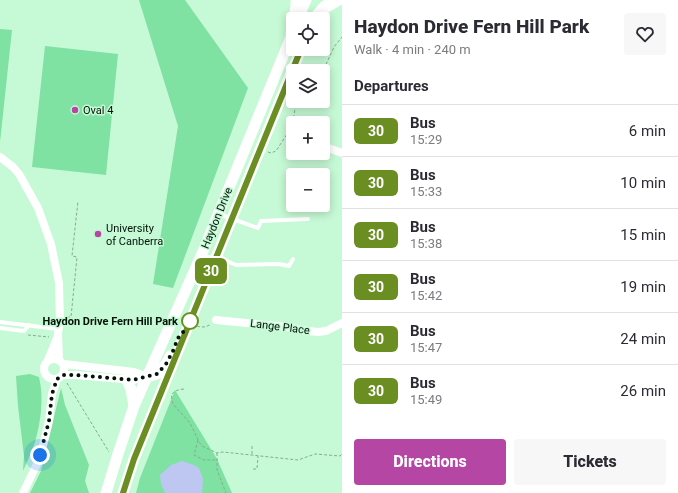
<!DOCTYPE html>
<meta charset="utf-8">
<style>
body{margin:0;font-family:Roboto,sans-serif;background:#f7f7f7;color:#2b2b33;height:100vh;display:flex;flex-direction:column;font-size:15px;white-space:nowrap}
*{box-sizing:border-box;margin:0}
p{font-size:13px;color:#7c7c81}
.icon{flex:none;width:22px;height:22px;fill:none;stroke:currentColor;stroke-width:2;stroke-linecap:round;stroke-linejoin:round}
.map{position:relative;flex:1;overflow:hidden}
.side{display:flex;flex-direction:column;background:#fff;width:336px}
.side>*{flex:none}
.badge{padding:0 8px;border-radius:6px;font-size:14px;line-height:26px}
.fabs{position:absolute;left:286px;top:12px;display:grid;gap:8px}
.fabs a{display:grid;place-items:center;width:44px;height:44px;border-radius:4px;background:#fff;box-shadow:0 2px 10px #0003;font-size:20px}
.you{position:absolute;width:20px;height:20px;margin:-10px;border:3px solid #fff;border-radius:50%;background:#1a73e8;box-shadow:0 0 0 6px #1a73e833}
.map>.badge{position:absolute;translate:-50% -50%;box-shadow:0 0 0 2px #fff}
h2{padding:0 12px;font-size:15px;line-height:36px}
.round{display:grid;place-items:center;flex:none;width:42px;height:42px;border-radius:4px;background:#f7f7f7}
.summary{display:flex;align-items:center;justify-content:space-between;height:68px;padding:0 12px}
h1{font-size:19px;font-weight:800;line-height:30px}
.primary-button{display:flex;gap:8px;margin-top:auto;padding:8px 12px}
.primary-button a{flex:1;height:46px;border-radius:4px;background:#b546a3;color:#fff;font-size:16px;font-weight:800;line-height:46px;text-align:center}
.primary-button a+a{background:#f7f7f7;color:#2b2b33}
ul{padding:0;list-style:none}
li{display:flex;align-items:center;gap:12px;height:52px;padding:0 12px;border-top:1px solid #e1e1e2}
li div{flex:1}
li b{display:block;font-size:15px}
li em{font-style:normal}
li .badge{min-width:44px;font-weight:700;text-align:center}
main{display:flex;flex:1;min-height:0}
.map>svg:first-child{display:block}
</style>
<main>
<div class="map">
<svg width="342" height="493" viewBox="0 0 342 493">
<rect width="100%" height="100%" fill="#c6f9d5"/>
<g fill="#7fe1a2">
<polygon points="139,0 185,0 248,88 173,288 153,284 178,126"/>
<polygon points="0,29 12,30 0,142"/>
<polygon points="45,46 118,54 106,175 32,167"/>
<path d="M30,374L39,377C44,398 41,421 35,442C32,452 27,461 23,471L24,456L18,406L16,376Z"/>
<polygon points="61,388 65,405 89,465 85,481 89,493 30,493 41,471"/>
<polygon points="175,390 217,459 232,493 136,493 140,478"/>
</g>
<polygon fill="#bdc7f1" points="182,461 194,465 199,468 203,479 202,493 165,493 161,484 160,475 171,465"/>
<g fill="none" stroke-linecap="round" stroke-linejoin="round">
<g stroke="#85ac91" stroke-width="1" stroke-dasharray="3 2" stroke-linecap="butt">
<polyline points="324,69 334,47 342,37"/>
<polyline points="293,123 296,101"/>
<polyline points="268,152 271,153 276,151 289,131 292,130 293,124"/>
<polyline points="67,317 71,317 77,257 72,256 78,201"/>
<polyline points="44,322 44,320 50,322 52,320"/>
<path d="M197,326C202,328 207,327 211,324"/>
<polyline points="28,335 49,337"/>
<polyline points="67,383 109,452"/>
<path d="M184,389C174,390 169,393 173,404L190,423L199,442L202,446L217,453L223,452L298,460L315,454L340,456L342,454"/>
<polyline points="198,440 194,455 204,460 218,460"/>
<polyline points="217,453 217,470 226,493"/>
<polyline points="252,454 252,446"/>
<polyline points="253,469 257,469 258,456"/>
</g>
<g stroke="#fff" stroke-width="4">
<polyline points="219,214 258,228 261,221 308,219"/>
<polyline points="201,256 222,259 236,265 279,264 289,266 293,259"/>
<polyline points="0,322 58,329"/>
<polyline points="0,328 24,331 29,325"/>
</g>
<g stroke="#fff" stroke-width="8">
<polyline points="323,146 342,153"/>
<polyline points="0,157 13,167 19,174 38,208 51,244 59,283 60,322 58,333 59,359"/>
<polyline points="216,320 287,327 300,330 318,332 326,331 342,323"/>
<circle cx="54" cy="369" r="10"/>
<polyline points="48,360 57,338"/>
<polyline points="64,364 134,372 147,377"/>
<polyline points="63,375 76,375 133,380 147,377"/>
<polyline points="23,493 37,464 43,445 49,421 52,394 57,379"/>
</g>
<g stroke="#fff" stroke-width="11">
<polyline points="298,18 306,0"/>
<polyline points="147,377 157,374 166,364 170,356"/>
<polyline points="127,380 131,389 134,406"/>
<polyline points="106,493 117,457 134,406 201,256 293,32"/>
<polyline points="123,493 134,459 301,49"/>
</g>
<g stroke="#fff" stroke-width="13">
<polyline points="295,19 297,6 297,0"/>
<polyline points="315,19 325,7 337,0"/>
<polyline points="292,34 293,29"/>
</g>
</g>
<g fill="none" stroke-linecap="round" stroke-linejoin="round">
<defs>
<polyline id="line" points="123,493 134,459 301,49"/>
</defs>
<use href="#line" stroke="#fff" stroke-width="9"/>
<use href="#line" stroke="#6b8e23" stroke-width="6"/>
<polyline stroke="#021308" stroke-width="4" stroke-dasharray="0 7.2" points="40,455 49,421 52,394 57,379 63,375 76,375 133,380 157,374 166,364 173,351 178,338 188,326 190,321"/>
</g>
<g fill="#b546a3" stroke="#c6f9d5" stroke-width="1.5">
<circle cx="75" cy="110" r="4"/>
<circle cx="98" cy="234" r="4"/>
</g>
<circle fill="#fff" stroke="#6b8e23" stroke-width="2" cx="190" cy="321" r="8"/>
<g text-anchor="middle" dominant-baseline="central" stroke-width="3" stroke-linejoin="round" paint-order="stroke">
<g font-size="11" fill="#021308" stroke="#c6f9d5" text-anchor="start">
<text x="83" y="110">Oval 4</text>
<text x="106" y="228">University<tspan x="106" dy="13">of Canberra</tspan></text>
</g>
<g font-size="11" fill="#021308" stroke="#c6f9d5">
<text transform="translate(217 218) rotate(-68)">Haydon Drive</text>
<text transform="translate(280 327) rotate(7)">Lange Place</text>
</g>
<g font-size="11" font-weight="bold" fill="#021308" stroke="#c6f9d5" text-anchor="end">
<text x="178" y="321">Haydon Drive Fern Hill Park</text>
</g>
</g>
</svg>
<div class="fabs">
<a><svg class="icon" aria-label="locate" viewBox="0 0 24 24"><circle cx="12" cy="12" r="6"/><path d="M12 2v4M12 18v4M2 12h4M18 12h4"/></svg></a>
<a><svg class="icon" aria-label="layers" viewBox="0 0 24 24"><path d="M12 4l9 5-9 5-9-5zM3 14l9 5 9-5"/></svg></a>
<a>+</a>
<a>−</a>
</div>
<div class="you" style="left:40px;top:455px"></div>
<b class="badge" style="left:211px;top:271px;background:#6b8e23;color:#fff">30</b>
</div>
<section class="side">
<div class="summary"><div><h1>Haydon Drive Fern Hill Park</h1><p>Walk · 4 min · 240 m</p></div><a class="round"><svg class="icon" aria-label="heart" viewBox="0 0 24 24"><path d="M12 20l-8-8c-3-5 5-10 8-4 3-6 11-1 8 4z"/></svg></a></div>
<h2>Departures</h2>
<ul>
<li><span class="badge" style="background:#6b8e23;color:#fff">30</span><div><b>Bus</b><p>15:29</p></div><em>6 min</em></li>
<li><span class="badge" style="background:#6b8e23;color:#fff">30</span><div><b>Bus</b><p>15:33</p></div><em>10 min</em></li>
<li><span class="badge" style="background:#6b8e23;color:#fff">30</span><div><b>Bus</b><p>15:38</p></div><em>15 min</em></li>
<li><span class="badge" style="background:#6b8e23;color:#fff">30</span><div><b>Bus</b><p>15:42</p></div><em>19 min</em></li>
<li><span class="badge" style="background:#6b8e23;color:#fff">30</span><div><b>Bus</b><p>15:47</p></div><em>24 min</em></li>
<li><span class="badge" style="background:#6b8e23;color:#fff">30</span><div><b>Bus</b><p>15:49</p></div><em>26 min</em></li>
</ul>
<div class="primary-button"><a>Directions</a><a>Tickets</a></div>
</section>
</main>
